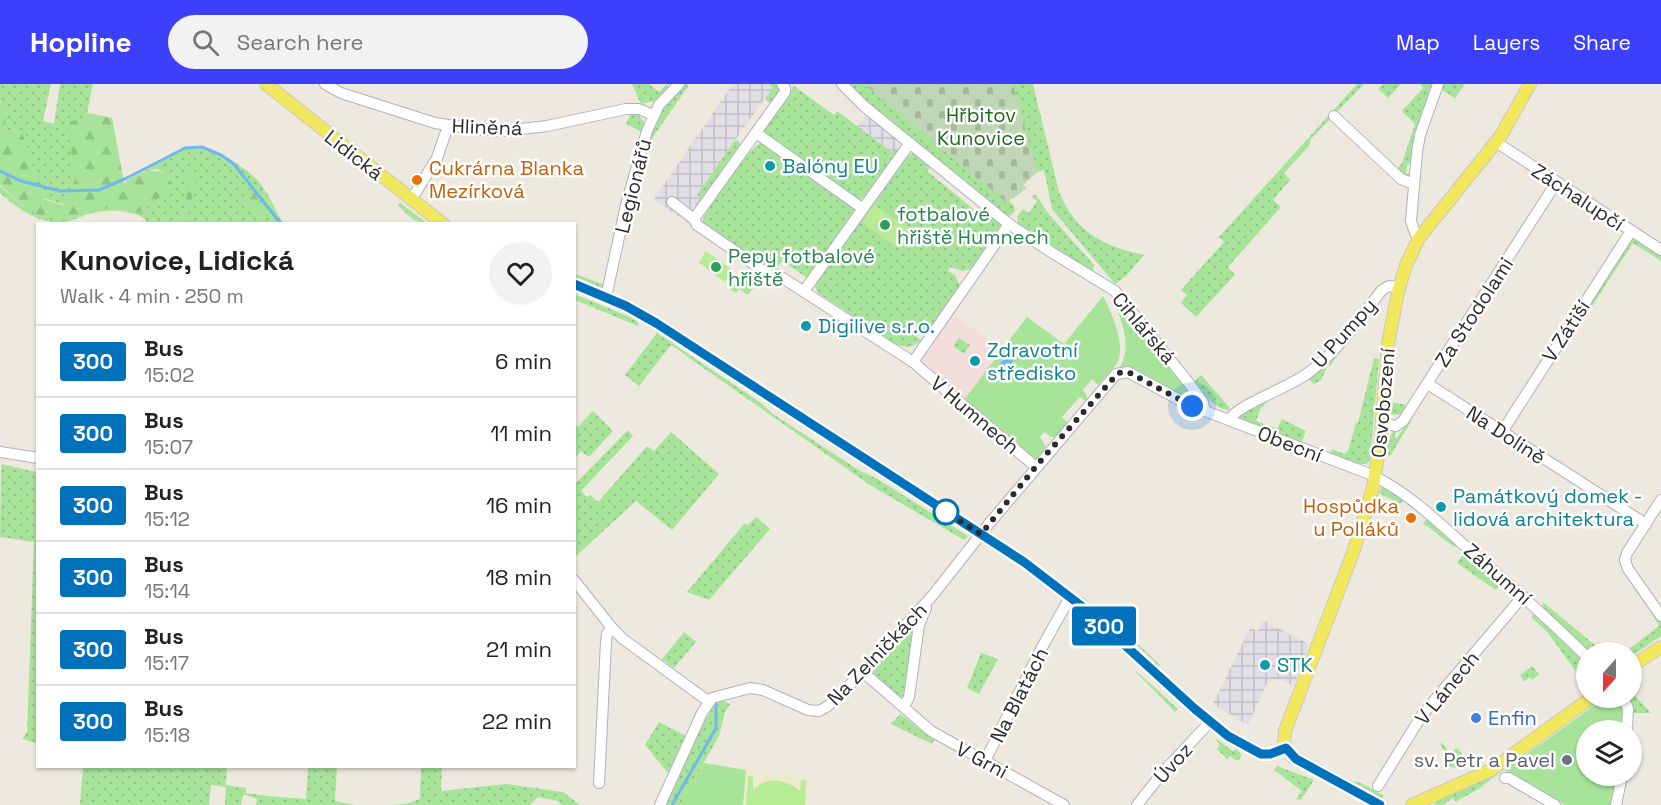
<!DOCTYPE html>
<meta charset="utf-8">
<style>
body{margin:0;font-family:"Space Grotesk",sans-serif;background:#f2f2f2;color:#222;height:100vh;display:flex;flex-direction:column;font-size:22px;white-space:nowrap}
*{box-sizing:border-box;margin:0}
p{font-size:20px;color:#767676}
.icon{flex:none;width:33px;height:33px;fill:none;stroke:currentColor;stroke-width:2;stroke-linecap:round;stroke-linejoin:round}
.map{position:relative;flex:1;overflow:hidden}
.panel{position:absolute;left:36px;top:138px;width:540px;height:546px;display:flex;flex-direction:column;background:#fff;border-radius:0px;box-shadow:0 2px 4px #0004}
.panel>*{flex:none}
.badge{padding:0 12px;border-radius:4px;font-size:21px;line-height:39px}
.needle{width:39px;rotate:201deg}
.buttons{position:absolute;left:1576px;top:558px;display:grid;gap:12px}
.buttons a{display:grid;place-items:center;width:66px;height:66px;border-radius:50%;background:#fff;box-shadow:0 2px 4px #0004;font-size:30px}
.you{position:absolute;width:30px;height:30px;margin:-15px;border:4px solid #fff;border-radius:50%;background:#1a73e8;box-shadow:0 0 0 9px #1a73e833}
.map>.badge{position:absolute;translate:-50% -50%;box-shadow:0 0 0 3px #fff}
.round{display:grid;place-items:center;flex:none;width:63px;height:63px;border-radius:32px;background:#f2f2f2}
.summary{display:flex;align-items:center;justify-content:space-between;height:102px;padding:0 24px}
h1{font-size:28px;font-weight:700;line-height:45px}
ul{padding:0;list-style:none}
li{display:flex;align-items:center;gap:18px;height:72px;padding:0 24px;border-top:2px solid #e0e0e0}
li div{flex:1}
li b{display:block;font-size:22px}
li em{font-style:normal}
li .badge{min-width:66px;font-weight:700;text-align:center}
header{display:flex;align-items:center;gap:36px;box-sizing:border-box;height:84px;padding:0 30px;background:#3d40fb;color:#fff}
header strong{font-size:28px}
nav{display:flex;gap:33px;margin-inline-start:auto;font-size:21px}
.search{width:420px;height:54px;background:#f2f2f2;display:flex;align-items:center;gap:15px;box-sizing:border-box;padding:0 21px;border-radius:33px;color:#767676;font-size:22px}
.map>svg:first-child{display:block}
</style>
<header>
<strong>Hopline</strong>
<div class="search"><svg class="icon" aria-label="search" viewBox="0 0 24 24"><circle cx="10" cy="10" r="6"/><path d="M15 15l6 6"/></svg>Search here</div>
<nav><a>Map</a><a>Layers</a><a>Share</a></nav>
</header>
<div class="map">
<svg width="1661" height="721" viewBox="0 0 1661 721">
<defs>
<pattern id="industrial-grid" width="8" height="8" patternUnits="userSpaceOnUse" patternTransform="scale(1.5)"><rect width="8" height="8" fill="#e2dee6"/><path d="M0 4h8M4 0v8" fill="none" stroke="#c2bfc5"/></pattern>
<pattern id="grass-dots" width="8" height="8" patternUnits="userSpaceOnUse" patternTransform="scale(1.5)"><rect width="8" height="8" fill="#a7e49a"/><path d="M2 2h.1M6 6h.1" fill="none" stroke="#90c485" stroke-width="1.8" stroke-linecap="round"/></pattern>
<pattern id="forest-firs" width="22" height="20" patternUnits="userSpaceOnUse" patternTransform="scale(1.5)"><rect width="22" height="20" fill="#a7e49a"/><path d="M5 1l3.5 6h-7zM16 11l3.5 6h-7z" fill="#90c485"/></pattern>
<pattern id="cemetery-stones" width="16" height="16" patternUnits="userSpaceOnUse" patternTransform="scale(1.5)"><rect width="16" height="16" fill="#c0d7b5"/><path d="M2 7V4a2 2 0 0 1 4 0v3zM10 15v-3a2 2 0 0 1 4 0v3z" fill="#a5b99c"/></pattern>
</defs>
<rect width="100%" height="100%" fill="#ede9de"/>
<g fill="url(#industrial-grid)">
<polygon points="733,0 778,0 772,20 764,15 736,55 744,62 689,140 654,115"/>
<polygon points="867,31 901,59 901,62 893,73 855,45"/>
<polygon points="1262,536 1309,560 1294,602 1278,595 1276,597 1269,595 1248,641 1213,620 1250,544 1258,547"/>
</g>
<polygon fill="#efeacd" points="703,679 808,694 807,721 679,721"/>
<polygon fill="#f4dedb" points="951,231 1004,265 964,316 917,277"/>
<g fill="url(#grass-dots)">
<polygon points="0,0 51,0 43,37 54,40 60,0 93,0 87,29 112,34 124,99 90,114 69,117 62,120 42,114 22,48 3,46 8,30 3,18 0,18"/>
<polygon points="632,0 649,0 659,8 667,0 670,4 656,17 641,20"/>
<path d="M685,0L689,1L653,53L644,71C655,37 658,25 685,0Z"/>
<polygon points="769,0 778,0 781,7 772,20 765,15 773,3"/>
<path d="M847,0H1033L1059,108C1076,149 1104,162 1144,171L1126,192L1115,200L1052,125L1044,86L1037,88L1023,101L1026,104L1013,115L1012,114L1009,116L1014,122L1015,127L1011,131L1006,132L875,25Z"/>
<polygon points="1357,0 1364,0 1311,55 1309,62 1284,89 1290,96 1273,116 1281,123 1228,183 1235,191 1196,233 1181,219 1187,211 1181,206 1224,158 1219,153"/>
<polygon points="1383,0 1401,0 1388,14 1378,5"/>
<polygon points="1420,0 1435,0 1411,78 1407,81 1406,89 1411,90 1406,93 1396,86 1402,79 1415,40 1402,27 1423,4"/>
<polygon points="1444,0 1465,0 1455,14 1442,6"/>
<path d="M794,2L834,31L837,27L893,69L897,65L898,66C896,76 870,112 859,116L764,51V44Z"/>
<polygon points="631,29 639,31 644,38 642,48 626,40"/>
<polygon points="735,56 744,62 698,123 695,122 700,113 697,111"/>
<path d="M761,59L855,124L856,128L809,195L782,177L773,189L703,139V134C712,120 749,62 761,59Z"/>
<path d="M188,63C211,63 248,82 262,102C270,113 276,127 283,139H146L145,135C133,126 108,125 92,129C83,131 75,136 66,138C41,142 17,124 0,109V102L24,123L87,128L109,124L138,129L169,103L168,90L157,85L143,88Z"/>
<path d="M914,69L931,82L927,87L983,133L988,129L1001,140L1002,146L976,184L962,187L950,183L948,187L955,191L960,202L928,250L920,245L929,230L918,244L911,239L906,245L921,256C914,264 905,264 896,260L818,209L815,203L817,198L908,71Z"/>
<polygon points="1033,111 1036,111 1048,129 1094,181 1093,186 1090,187 1018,141 1017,133 1023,125 1029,129 1037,117 1032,113"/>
<path d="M400,119L427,139C414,140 407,130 398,121Z"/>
<polygon points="1634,154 1661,171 1661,177 1633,159 1563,267 1559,265 1630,156"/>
<polygon points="575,190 605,201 602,204 575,194"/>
<polygon points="574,210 630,233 639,239 638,242 575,216"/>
<polygon points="657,249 761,319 773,330 860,387 876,394 968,452 964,456 870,401 671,261 639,302 625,291"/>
<polygon points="959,254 970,261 964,270 953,262"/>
<polygon points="1341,262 1343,264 1330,282 1328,281 1321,296 1314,300 1307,294"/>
<polygon points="1374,274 1379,275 1370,377 1366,380 1360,380 1330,370 1332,365 1344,370 1348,367 1356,339 1358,339"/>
<path d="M1201,291L1230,324L1228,326C1213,324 1203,308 1194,297Z"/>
<polygon points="1268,316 1260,326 1256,337 1277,345 1282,335 1306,347 1301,359 1239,335 1239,331"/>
<polygon points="1390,318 1407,321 1401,331 1391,330"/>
<polygon points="593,327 613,347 589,373 581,367 575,374 575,340 578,343"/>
<polygon points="1410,335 1412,336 1390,372 1386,370 1389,355 1393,347 1396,348 1394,353 1397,354"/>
<polygon points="628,346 633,352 581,407 587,413 590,411 598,418 647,362 654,367 671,348 719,390 672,446 636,417 575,473 575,400"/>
<polygon points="1,380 37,388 37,659 22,655 27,648 34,458 0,453"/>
<polygon points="1382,402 1387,404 1403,416 1400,420 1379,409"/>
<polygon points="756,433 770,445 709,516 687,508 745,439 748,441"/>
<polygon points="1427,435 1457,460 1454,463 1423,439"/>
<polygon points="1466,467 1501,499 1496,506 1457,479"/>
<polygon points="1083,513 1105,532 1111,534 1160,581 1158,584 1154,577 1108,535 1104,534 1081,515"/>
<polygon points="1543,518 1602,567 1603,568 1590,568 1543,523"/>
<polygon points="1654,526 1661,537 1661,552 1632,572 1632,568 1627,568 1629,565 1659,542 1651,528"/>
<polygon points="1536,528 1587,578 1587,603 1548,549 1531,533"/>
<polygon points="911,541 914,542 907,609 900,614 872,590 871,587"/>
<polygon points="684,548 696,558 674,584 662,575"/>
<polygon points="981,569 998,575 979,610 967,604"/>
<polygon points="1532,582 1539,590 1532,596 1530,593 1524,598 1520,591"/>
<polygon points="1134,585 1178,625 1175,628 1138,590"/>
<polygon points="1632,611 1637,614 1651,629 1632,629 1630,617"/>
<polygon points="722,616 730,620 725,628 719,652 680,721 664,721 705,632 708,633 712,624"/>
<polygon points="900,630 934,656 932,660 891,640"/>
<polygon points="659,638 686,652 668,689 645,661"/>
<polygon points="1215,654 1233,667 1236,665 1240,668 1241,673 1237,677 1230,672 1227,675 1217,665 1220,662"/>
<polygon points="1442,659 1450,669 1457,664 1465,674 1463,676 1467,681 1457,684 1447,682 1452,678 1440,660"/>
<polygon points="1512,678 1514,678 1477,706 1455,718 1453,714 1443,721 1433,721 1440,715 1483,697"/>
<polygon points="421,682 442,683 441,707 506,700 563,708 580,721 562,721 557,717 538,713 530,721 389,721 405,720 420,715"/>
<polygon points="1277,682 1314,696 1301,716 1296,715 1302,707 1274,686"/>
<polygon points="83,683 227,683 226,701 246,704 246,709 267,712 306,715 308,683 337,683 335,717 355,721 256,721 257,715 243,710 241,721 225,721 226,703 211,701 209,721 80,721"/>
<polygon points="1349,696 1361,699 1383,711 1383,717"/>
</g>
<g fill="url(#forest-firs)">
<path d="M3,18L8,30L3,46L22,48L43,115L62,121L69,116H74L75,96L68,41C72,33 79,38 87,36L93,30L112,34L124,99C139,88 152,83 169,90C176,107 150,120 138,129L109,124L60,136L37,131L23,122L0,101V19Z"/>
<path d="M192,86L196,88C198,95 188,132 185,139H181L189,100L188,91Z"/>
<polygon points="244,104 255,109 262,126 262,134 260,133 244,111 243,108"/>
</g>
<polygon fill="url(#cemetery-stones)" points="864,0 1013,0 1037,88 1023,101 1026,104 1006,118"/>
<g fill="#a7e49a">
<polygon points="906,150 920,161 916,166 898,162"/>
<polygon points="743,186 758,197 748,211 739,205 736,209 730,205"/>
<path d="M1111,209L1176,293L1181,295L1193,314V316L1190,318L1127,284L1120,283C1134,261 1119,231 1111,209Z"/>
<path d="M1103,212C1111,228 1127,262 1117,279C1112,287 1104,294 1098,301L1092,295L1083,306L1087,312V318L1080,313L1062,333L1068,339L1056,353H1051L1044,348L1040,353L1046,363L1036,377L964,316L1027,233L1064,260Z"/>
<polygon points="1605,614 1618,614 1624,626 1623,646 1587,646 1587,692 1619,692 1613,721 1565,721 1504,686"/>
<polygon points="704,679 746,686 743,721 680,721"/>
</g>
<g fill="#b8eb96">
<polygon points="874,121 908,144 895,162 862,138"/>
<polygon points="706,167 733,186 725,198 699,179"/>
<path d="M748,692L753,693V706C768,691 785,695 800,707L801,696L806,697L805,721H746Z"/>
</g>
<polygon fill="#71b8ef" points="1011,269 1016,273 1006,287 999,281 1008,270"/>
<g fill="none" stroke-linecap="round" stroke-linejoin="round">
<g stroke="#71b8ef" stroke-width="3">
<polyline points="0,87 21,97 60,107 99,106 127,94 185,64 202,63 221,71 233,79 281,140"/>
<polyline points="672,721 716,644 716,619"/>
</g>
<defs>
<g id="minor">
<polyline points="325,0 341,9 435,39 474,45 505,47 547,42 626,25 639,25 653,31"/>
<polyline points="842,0 864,22 1009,140 1051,168 1115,207 1188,298 1203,318 1205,326"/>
<polyline points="1334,32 1401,95 1414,100"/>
<polyline points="756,49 862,124"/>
<polyline points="1496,58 1661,166"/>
<polyline points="411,116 437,74 448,42"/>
<polyline points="672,118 694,135 697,141 771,192 778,191 913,278 1036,383"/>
<polyline points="694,135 785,8 785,4 782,0"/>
<polyline points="1419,154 1415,149 1411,137 1417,68 1420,51 1438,0"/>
<polyline points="804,207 910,59"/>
<polyline points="606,213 626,121 647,47 659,21 679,0"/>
<polyline points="913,278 1009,140"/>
<polyline points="1428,300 1646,440"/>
<path d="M1229,336C1238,320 1289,304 1308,289C1338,267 1359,236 1382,206L1389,202L1399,203"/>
<polyline points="1382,340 1396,342 1403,337 1556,99"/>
<polyline points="1502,348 1631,147"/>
<polyline points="0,368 38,374"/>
<polyline points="1661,416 1627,469 1625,476 1628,485 1661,532"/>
<polyline points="574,496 612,544 623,555 708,617"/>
<polyline points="863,588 931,647 1064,721"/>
<polyline points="1623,614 1628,624 1627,646"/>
<polyline points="904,623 909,613 919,541 926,524"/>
<polyline points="985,677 1041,565 1070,513"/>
<polyline points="1505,694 1509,694 1555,721"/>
<polyline points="599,699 606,558 607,550 612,544"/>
<polyline points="1378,702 1422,631 1523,512"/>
<path d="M660,721L702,629L712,614L750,604L763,606L808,626L819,627L828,622L863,588L933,511L988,441L1116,290L1128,288L1187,320L1367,389C1404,405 1435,435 1465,462C1507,498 1548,534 1587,573"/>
<polyline points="1137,721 1163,688 1210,638"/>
<polyline points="1616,721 1622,692"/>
</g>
<g id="major">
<polyline points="266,0 443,140"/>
<polyline points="574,200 626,222 656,239 1024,478 1084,524 1195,625 1228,652 1261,670 1270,670 1286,664"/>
<polyline points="1632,582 1661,563"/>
<polyline points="1380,721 1293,673 1284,660 1285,647 1354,466 1372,407 1380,361 1388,260 1398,208 1406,181 1419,154 1500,53 1530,0"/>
<polyline points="1412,721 1491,686 1591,614"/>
</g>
</defs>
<use href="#minor" stroke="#b1b1bf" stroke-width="12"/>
<use href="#major" stroke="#c8c8c8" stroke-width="14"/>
<use href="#minor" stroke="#fff" stroke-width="10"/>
<use href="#major" stroke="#f2e85e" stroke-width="12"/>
</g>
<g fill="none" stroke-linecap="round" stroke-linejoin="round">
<defs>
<polyline id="line" points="574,200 626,222 656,239 1024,478 1084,524 1195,625 1228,652 1261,670 1270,670 1286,664 1296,675 1380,721"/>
</defs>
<use href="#line" stroke="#fff" stroke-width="14"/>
<use href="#line" stroke="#0072bc" stroke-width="9"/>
<polyline stroke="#2b2b2b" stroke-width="6" stroke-dasharray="0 10.8" points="946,428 944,427 981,450 1043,374 1118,289 1128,288 1192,322"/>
</g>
<g fill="#0f9aa8" stroke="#fff" stroke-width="2">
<circle cx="770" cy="82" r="6"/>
<circle cx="806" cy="242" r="6"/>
<circle cx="975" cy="277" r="6"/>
<circle cx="1441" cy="423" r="6"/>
<circle cx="1265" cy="581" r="6"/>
</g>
<g fill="#e8710a" stroke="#fff" stroke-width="2">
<circle cx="417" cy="96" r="6"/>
<circle cx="1411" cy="434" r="6"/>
</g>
<g fill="#2e9e5b" stroke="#fff" stroke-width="2">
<circle cx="885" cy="141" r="6"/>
<circle cx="716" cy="183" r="6"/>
</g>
<circle fill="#fff" stroke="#0072bc" stroke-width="3" cx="946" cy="428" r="12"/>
<circle fill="#3f7fe0" stroke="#fff" stroke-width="2" cx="1476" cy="634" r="6"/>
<circle fill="#6b7280" stroke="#fff" stroke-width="2" cx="1567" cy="676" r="6"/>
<g text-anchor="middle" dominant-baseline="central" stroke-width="5" stroke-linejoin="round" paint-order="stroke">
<g font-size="20" fill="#1d6a1a" stroke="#fff">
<text x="981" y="31">Hřbitov<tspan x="981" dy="23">Kunovice</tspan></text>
</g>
<g font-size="20" fill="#2b2b2b" stroke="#fff">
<text transform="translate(487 43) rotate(2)">Hliněná</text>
<text transform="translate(354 71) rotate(38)">Lidická</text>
<text transform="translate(633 102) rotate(-76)">Legionářů</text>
<text transform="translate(1578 113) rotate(33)">Záchalupčí</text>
<text transform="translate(1474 228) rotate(-57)">Za Stodolami</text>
<text transform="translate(1144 244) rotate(50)">Cihlářská</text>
<text transform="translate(1566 247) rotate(-57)">V Zátiší</text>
<text transform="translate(1344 249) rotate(-48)">U Pumpy</text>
<text transform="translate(1383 319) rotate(-85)">Osvobození</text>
<text transform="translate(975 331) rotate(40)">V Humnech</text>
<text transform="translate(1506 351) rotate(33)">Na Dolině</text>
<text transform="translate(1290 360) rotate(21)">Obecní</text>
<text transform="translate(1498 490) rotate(41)">Záhumní</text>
<text transform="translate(877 570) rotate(-46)">Na Zelničkách</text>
<text transform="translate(1447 604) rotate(-51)">V Lánech</text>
<text transform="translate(1019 611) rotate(-63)">Na Blatách</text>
<text transform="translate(982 676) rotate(28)">V Grni</text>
<text transform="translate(1173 679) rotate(-48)">Úvoz</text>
</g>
<g font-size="20" fill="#0d838f" stroke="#fff" text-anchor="start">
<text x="782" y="82">Balóny EU</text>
<text x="818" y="242">Digilive s.r.o.</text>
<text x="987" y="266">Zdravotní<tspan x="987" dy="23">středisko</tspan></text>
<text x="1453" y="412">Památkový domek -<tspan x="1453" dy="23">lidová architektura</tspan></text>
<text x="1277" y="581">STK</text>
</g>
<g font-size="20" fill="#c56008" stroke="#fff" text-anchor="start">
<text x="429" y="84">Cukrárna Blanka<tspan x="429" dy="23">Mezírková</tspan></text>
<text x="1399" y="422" text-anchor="end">Hospůdka<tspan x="1399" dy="23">u Polláků</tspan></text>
</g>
<g font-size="20" fill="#27864d" stroke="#fff" text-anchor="start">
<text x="897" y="130">fotbalové<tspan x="897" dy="23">hřiště Humnech</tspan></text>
<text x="728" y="172">Pepy fotbalové<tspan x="728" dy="23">hřiště</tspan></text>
</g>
<g font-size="20" fill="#366cbe" stroke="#fff" text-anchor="start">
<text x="1488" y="634">Enfin</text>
</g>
<g font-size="20" fill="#5b616d" stroke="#fff" text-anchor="end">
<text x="1555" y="676">sv. Petr a Pavel</text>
</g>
</g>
</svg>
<div class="buttons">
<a><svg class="needle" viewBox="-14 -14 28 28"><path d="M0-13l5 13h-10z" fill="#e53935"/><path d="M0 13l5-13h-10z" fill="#767676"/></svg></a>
<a><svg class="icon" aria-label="layers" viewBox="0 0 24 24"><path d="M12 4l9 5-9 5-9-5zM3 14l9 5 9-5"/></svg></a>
</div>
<div class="you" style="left:1192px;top:322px"></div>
<b class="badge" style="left:1104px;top:542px;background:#0072bc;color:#fff">300</b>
<section class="panel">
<div class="summary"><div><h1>Kunovice, Lidická</h1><p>Walk · 4 min · 250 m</p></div><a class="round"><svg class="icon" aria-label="heart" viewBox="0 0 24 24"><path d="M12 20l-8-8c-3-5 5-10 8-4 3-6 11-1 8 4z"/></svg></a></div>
<ul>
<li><span class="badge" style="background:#0072bc;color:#fff">300</span><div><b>Bus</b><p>15:02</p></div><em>6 min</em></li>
<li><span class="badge" style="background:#0072bc;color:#fff">300</span><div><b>Bus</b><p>15:07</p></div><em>11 min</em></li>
<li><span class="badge" style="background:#0072bc;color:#fff">300</span><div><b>Bus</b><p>15:12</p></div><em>16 min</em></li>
<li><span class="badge" style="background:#0072bc;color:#fff">300</span><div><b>Bus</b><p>15:14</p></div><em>18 min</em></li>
<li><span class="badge" style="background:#0072bc;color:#fff">300</span><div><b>Bus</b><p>15:17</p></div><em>21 min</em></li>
<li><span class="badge" style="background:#0072bc;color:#fff">300</span><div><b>Bus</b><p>15:18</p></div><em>22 min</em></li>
</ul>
</section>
</div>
